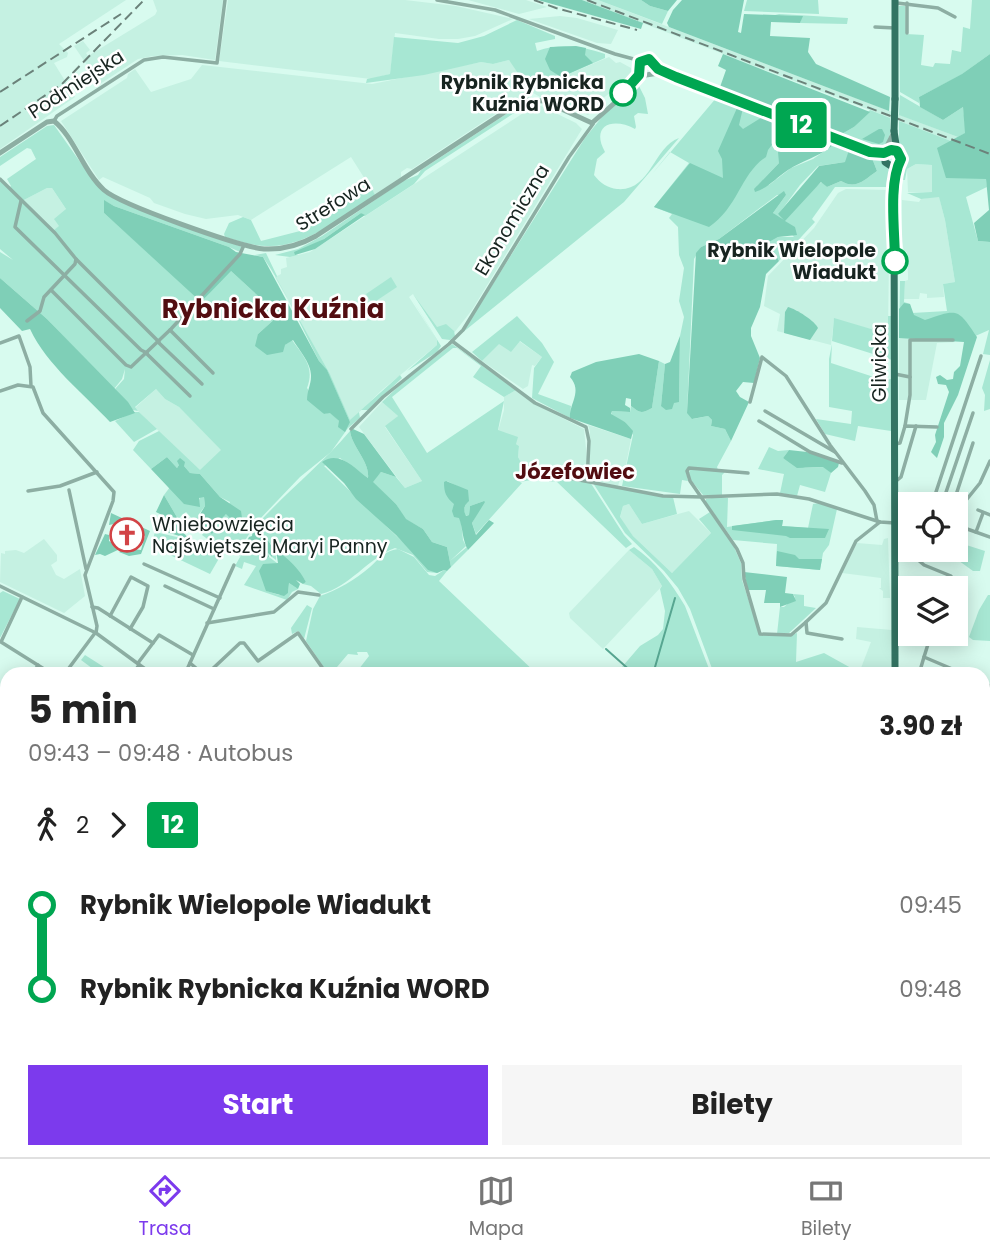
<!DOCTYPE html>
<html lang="pl">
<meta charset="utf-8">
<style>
body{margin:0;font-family:Poppins,sans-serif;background:#f6f6f6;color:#222;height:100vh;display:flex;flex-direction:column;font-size:26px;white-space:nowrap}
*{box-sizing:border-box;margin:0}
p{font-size:23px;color:#767676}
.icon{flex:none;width:38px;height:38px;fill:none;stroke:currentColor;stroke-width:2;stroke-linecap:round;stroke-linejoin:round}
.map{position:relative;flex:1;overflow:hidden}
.sheet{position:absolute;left:0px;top:667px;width:990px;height:492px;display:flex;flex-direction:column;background:#fff;border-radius:21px 21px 0 0;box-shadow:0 4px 18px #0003}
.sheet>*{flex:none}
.badge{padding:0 14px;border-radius:5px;font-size:24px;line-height:46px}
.fabs{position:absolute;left:898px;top:492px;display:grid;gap:14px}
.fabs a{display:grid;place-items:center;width:70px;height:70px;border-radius:0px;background:#fff;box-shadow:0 4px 18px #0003;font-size:35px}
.map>.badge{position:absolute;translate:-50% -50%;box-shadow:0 0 0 4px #fff}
.legs{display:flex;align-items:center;gap:10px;height:77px;padding:0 28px;font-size:23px}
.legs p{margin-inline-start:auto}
.headline{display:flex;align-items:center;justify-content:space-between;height:119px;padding:0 28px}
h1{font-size:38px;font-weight:700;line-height:52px}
.cta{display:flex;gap:14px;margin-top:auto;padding:14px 28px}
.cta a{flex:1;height:80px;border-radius:0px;background:#7c3aed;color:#fff;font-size:28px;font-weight:700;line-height:80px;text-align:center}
.cta a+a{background:#f6f6f6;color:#222}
ul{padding:0 28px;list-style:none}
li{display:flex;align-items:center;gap:24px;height:84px;font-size:26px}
li i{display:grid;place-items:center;width:10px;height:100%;margin:0 9px;background:currentColor}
li i::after{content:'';width:18px;height:18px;margin:-9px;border:5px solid;border-radius:50%;background:#fff}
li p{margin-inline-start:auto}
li:first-child i{background:linear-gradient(#0000 50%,currentColor 0)}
li:last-child i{background:linear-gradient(currentColor 50%,#0000 0)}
.menu{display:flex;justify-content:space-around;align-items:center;height:98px;border-top:2px solid #e0e0e0;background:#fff;font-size:19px;color:#767676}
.menu a{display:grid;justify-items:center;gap:4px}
.menu .active{color:#7c3aed}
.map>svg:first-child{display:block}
</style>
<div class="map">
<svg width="990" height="1157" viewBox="0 0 990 1157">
<rect width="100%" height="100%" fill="#d8fbef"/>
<g fill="#c5f1e2">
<polygon points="0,0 126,0 59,44 68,53 67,57 54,63 75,97 0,149"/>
<polygon points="153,0 223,0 215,60 182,55 153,56 138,59 100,84 74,46 83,41 90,50 86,53 88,56 155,15 157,11"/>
<polygon points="228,0 405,0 456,6 513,19 475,36 458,39 439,39 395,33 390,74 371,79 219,61"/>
<polygon points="468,0 526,0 547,7 519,14"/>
<polygon points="582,0 598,0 958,137 956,143"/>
<polygon points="560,16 577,18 618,30 611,44 597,43 529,19"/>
<polygon points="609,57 616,63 620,62 631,68 634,75 602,99 588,115 544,95 540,97 530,91 412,169 407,168 401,172 401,177 375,195 351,157 251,220 238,215 206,219 185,214 154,203 150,198 103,177 99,180 61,121 127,78 128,74 135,69 151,92 191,79 202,65 372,84 481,62 493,64 509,60 538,87"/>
<polygon points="534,106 541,106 576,123 582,129 472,310 450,338 442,337 413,294 409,297 437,340 437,345 382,390 350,421 330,374 275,277 281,274 281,269 287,267 286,258 310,252"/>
<polygon points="916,164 932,165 932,192 908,192 907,169"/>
<polygon points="47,188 52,188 66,209 60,226 54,230 22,201"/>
<polygon points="846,189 890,190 888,334 834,319 831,345 777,331 780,314 764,306 768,276 814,228 838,193"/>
<polygon points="939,196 945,220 955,282 943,284 944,297 927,298 927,294 920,293 919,299 904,299 905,281 908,280 908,274 907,252 904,251 902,242 902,200 919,202 921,199"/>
<polygon points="899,338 955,340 955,342 937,343 926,400 899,400"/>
<polygon points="519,341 542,357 535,366 532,365 528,386 523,389 482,361 499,343"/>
<polygon points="156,389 165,399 179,407 222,450 200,471 135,408"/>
<polygon points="516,390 538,406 584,429 587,459 585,479 553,475 536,479 526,463 522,464 518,457 519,446 498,431 504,410 504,397"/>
<polygon points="382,402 398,416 385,427 422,481 405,488 359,427"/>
<polygon points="588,425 631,439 625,470 623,470 618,486 587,479 590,431"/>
<polygon points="629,504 642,524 689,511 711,533 672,573 633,536 620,518 623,506"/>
<polygon points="888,538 890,598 883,598 883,591 879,588 881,588 881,578 842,573 857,543 882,545 884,539"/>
<polygon points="44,539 57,555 57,561 51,565 56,575 64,579 80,569 85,596 64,613 0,582 1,553 5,554 5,551 16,550 24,553"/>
<polygon points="629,550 652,569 662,586 603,649 570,618 569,613"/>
<polygon points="857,627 892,630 891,674 855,674 851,668 861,668 871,642 856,639"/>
<polygon points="984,852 990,853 990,960 984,963"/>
</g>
<g fill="#a7e7d3" fill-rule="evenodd">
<polygon points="598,0 641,0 650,6 668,11 662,24"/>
<polygon points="747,0 818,0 819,14 744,11"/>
<polygon points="972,0 990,0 990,54 961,75 919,97 919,103 900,92 899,6 905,6 906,34 924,35 921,65 933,67 935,63 950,64 952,50 961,52 963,27 970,29"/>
<polygon points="779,14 848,18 847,24 800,23 802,16 775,15"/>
<path d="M517,20L555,36V39L535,43L537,51C561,43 581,46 605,54V58L530,91L509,60L493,64L481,62L424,75L366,83L367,79L390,74L394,37L458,43L484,36Z"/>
<path d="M639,86L645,98L648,114L638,113L634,116L636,127L635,129C613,117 590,125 605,152L597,159L594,175C600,183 608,188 617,189C651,192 653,147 679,138L624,202L462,333L585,138L606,112Z"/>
<polygon points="900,95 943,120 963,107 966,133 958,137 899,115"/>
<path d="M717,97L775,120L777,138L784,145L779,163L757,186L769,185L791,168L813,159L832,146L834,141L880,159L890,171V187H835L812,219L815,222L779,261L768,242L778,237H794L773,213L786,195H777L719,239L701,247L694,259L687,412L693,419L708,416L712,420L711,426L725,429L731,441L717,467L718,470L689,467L686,471L688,481L682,480L680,494L622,486L633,435L625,422L611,416L612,411L630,412L631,406C640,413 641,414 652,408L659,361L665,364L661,406L679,401L680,336L684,317L679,301L684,268L679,255L678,227L669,218L672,214L654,207L689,163L670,152L652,174ZM872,158L877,171C864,180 856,190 841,181L827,187L822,182L778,215L800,185L818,166Z"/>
<polygon points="523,103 528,104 425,171 414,184 365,216 361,213 324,239 295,254 298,255 290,257 275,255 298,249 322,236 403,181 418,175 421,170"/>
<polygon points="870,110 890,118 890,134 886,145 877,146 840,135 854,127"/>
<polygon points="899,121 956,143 986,179 987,187 966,197 978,241 990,242 990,355 983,354 989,330 964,341 899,338 900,281 905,281 904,302 910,304 912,313 947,311 943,284 955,282 945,220 939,197 921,199 907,193 932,192 932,165 916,164 907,169 905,180 899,180 899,168 905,159 899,147"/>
<path d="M54,125L95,183L110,196L242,247L240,252L229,247L114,206L105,201L104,213L195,295L198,298L196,303L207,314L213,307L206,311L200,305L199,300L202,301L230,270L268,305L269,316L274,314L278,316L258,334L285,345L292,340C304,357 315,367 307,388L324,414L330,412L339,421L350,422L327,371L319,361C301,326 285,289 263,257L255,255L266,253L277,276L276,278L330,374L350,420L359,412L360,418L348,428L331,452L300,477L257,522L242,545C227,551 214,544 202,535L204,532L186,512L178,519L164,495L170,487L198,503L200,497H204L205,506L199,514L213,523L215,519L226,514L230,502L220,497L200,474L190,473L184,466L179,465L177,468L167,457L151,469L133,450L139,441L159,431L200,470L221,450L179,407L165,399L156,389L135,407L138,411L133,410L115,389L124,379L125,369L122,379L114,389L47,319L0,278V252L13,260L0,249V181L21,201L10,187L11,186L7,179L36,159L31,149L27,148L0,166V157L47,126ZM47,188H52L66,209L54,219L59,226L54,230L22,201Z"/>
<path d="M371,187L375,195C342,216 308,247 268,246C253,246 239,241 225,237L224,234L229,223L243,217L251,220L261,241L300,231Z"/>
<polygon points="391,277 397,287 376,301 370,300 366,294"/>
<polygon points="413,294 437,327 446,324 454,331 455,336 450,340 442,339"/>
<polygon points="410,296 441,346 437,352 407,371 437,345 437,340"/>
<polygon points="517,316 542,343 554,362 538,394 571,406 570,418 532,398 534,368 542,357 520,341 511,352 499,344 482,361 472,352"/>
<polygon points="888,316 891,316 892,360 832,341 834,318 888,334"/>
<polygon points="452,344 516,390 504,397 473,377 481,366 457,348 453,348 392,397 427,453 504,401 498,430 518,437 516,444 519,446 518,457 522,464 525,463 536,479 520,482 522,483 476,534 472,523 484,501 470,506 469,515 465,516 464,510 466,503 461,488 447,481 461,521 463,540 466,546 450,561 467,547 468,550 451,567 447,547 432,542 423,529 405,519 396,504 372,482 381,472 396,477 405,488 422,481 385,426 398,416 382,402 403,382"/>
<polygon points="832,344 831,363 883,380 892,379 891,431 858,426 855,441 825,434 816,419 851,424 852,411 829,407 829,359"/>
<polygon points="990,360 990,409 984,411 985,395 982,388"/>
<polygon points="400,375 402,378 368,410 361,410"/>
<polygon points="134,412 139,412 157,429 134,442 115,421"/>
<path d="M350,431C352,447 370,462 368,478L340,458L324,466L413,552L439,572L437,573L427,572L413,555L395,548C368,558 350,587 321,594L311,586L303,584L306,582C300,570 286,563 276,555V560L272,557C276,545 266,537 256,531L255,527C285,493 321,465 350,431Z"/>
<polygon points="769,447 778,451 789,450 783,458 805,468 824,467 831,473 825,492 800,485 797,496 780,493 784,474 758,469"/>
<polygon points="691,469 725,472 722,475 722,495 703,495 690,479 689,472"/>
<polygon points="549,478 590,482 624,535 632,544 626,548 556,481 549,482"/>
<polygon points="593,483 673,497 677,514 642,524 629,504 623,506 620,517 633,536 672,573 711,533 699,519 710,512 734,547 741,563 742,580 760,635 789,636 797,633 796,662 824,653 851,668 855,674 714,674 690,609 678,588 664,571 625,533"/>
<polygon points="717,497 728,498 727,527 776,520 783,520 782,526 808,528 813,504 819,503 837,509 829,545 823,553 820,570 776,566 777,544 733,540 706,502 706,499"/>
<polygon points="155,532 225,548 210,574 151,546"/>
<polygon points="960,543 985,551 980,571 973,571 955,558"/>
<path d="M634,547C655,561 672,584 685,606L711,674H629L622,667L640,646L658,635L663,629L665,611L660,589L662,586L652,569L629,550Z"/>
<polygon points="245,548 264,551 267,558 269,557 277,563 260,571 267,591 279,595 288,593 289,583 298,589 292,592 287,600 244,585 256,566 244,562 242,569 235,566"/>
<path d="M398,549L414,557L429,575L435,576L444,570L447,571L439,581L537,674H355L369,656L367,652H357L358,655L348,654L337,667L327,672L306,641L313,609L320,596C336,591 356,579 370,567C379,559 384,551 398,549Z"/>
<polygon points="3,591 20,599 0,638 0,593"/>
<polygon points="793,594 804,595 804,606 816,608 789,633 777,634 780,607 784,607 795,597"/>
<polygon points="988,595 990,595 990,641 973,640 969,637 979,610"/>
<polygon points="307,605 312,608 304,639 298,631 292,634 291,628"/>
<polygon points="85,655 107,669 106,674 100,674 81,660"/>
<polygon points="0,696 7,699 7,748 0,744"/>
<polygon points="990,718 990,762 984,760 984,719"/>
<polygon points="0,799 7,799 7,824 0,826"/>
<polygon points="7,827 7,913 0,910 0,828"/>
<path d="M400,1152H455C441,1157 415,1157 398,1155Z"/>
<polygon points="551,1152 625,1152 629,1157 561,1157"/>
<polygon points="640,1152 791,1152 784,1157 644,1157"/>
<polygon points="804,1152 859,1152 857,1157 803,1157"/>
</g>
<g fill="#7fcfb7">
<polygon points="538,0 582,0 643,23 641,29"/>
<polygon points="641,0 677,0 668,11 650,6"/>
<polygon points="682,0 744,0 738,32 741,33 744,14 803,16 800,23 771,22 770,36 810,38 808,52 816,64 890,97 889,111 669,27 667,23 673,10"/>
<polygon points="576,46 586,48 585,55 593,63 561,77 550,70 545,59 550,47"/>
<polygon points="723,54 870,112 854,127 840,135 722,91 720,87 726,70 718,66"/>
<polygon points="990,54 990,242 978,241 974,223 989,210 986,179 946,178 937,148 965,133 963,107 943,120 920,107 919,97 962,74"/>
<path d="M737,108H743L739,125L743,129L764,116L833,142L832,146C818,157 802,161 788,170C776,178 768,188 755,192L754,189L779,163L778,152L784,145L777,138L768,150L766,157C741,173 738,208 709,227L654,207L690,163L723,178L722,159L718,151Z"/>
<polygon points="879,129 882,129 885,135 883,142 879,144 862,139"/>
<path d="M849,150L872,158L877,171C864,180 856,190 841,181L827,187L821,182L785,221L795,227L797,235L778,237L769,242L779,261L766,274L760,307L751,328V336L760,358L754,383L743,382L736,391L740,397L749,402L731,441L725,429L711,426L712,420L708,416L692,419L687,413L696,253L701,247L719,239L784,191L786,195L773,213L784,220L778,214L819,166L845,162Z"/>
<path d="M104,200L114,206L229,247L236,252L263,257L319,361L327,370L350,422L345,432L338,427L339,421L330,413L324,414L307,400C307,391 311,384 311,377C312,364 299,350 293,340L285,345L283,352L267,355L255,346L258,334L278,316L274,314L269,316L268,305L231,271L201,302L104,213Z"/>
<polygon points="361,213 365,215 315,249 295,255 294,252 324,239"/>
<path d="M0,278L47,319L128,402L135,413L110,422C83,393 47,365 30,329L22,331L0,308Z"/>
<path d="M904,303L910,304L914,315L925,320C959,308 958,309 977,337L958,395L944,423V437L937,458L931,452L936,442L935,435L949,392L946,385L938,384L936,377L940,375L947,380L953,379L954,372L960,366L964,342L899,338V309Z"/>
<path d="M788,307C796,309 815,321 818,328L810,340L784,333L785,312Z"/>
<polygon points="680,336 679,402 674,403 672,409 666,410 661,406 665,364 670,362"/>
<path d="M639,354L659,361L652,408C641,414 640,413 631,406V399L626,398L625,405L630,408V412L612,411L611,414L625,422L633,431L631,439L570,418C569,403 583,392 570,377L572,372L596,362Z"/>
<path d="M353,429L364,434L396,477L381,472L373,482L396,504L406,519L423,529L432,542L447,547L451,567L447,571L444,570L437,573L428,570L396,535L356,499L344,483L322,462C339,450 354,468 368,478C370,462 352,447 350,431Z"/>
<polygon points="789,450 807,452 839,463 838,467 831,473 823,467 797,468 783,458"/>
<polygon points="167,457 177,468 179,465 177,461 180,458 185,462 184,466 190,473 200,474 220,497 241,511 242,518 234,522 226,514 219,521 215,519 213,523 215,529 212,534 197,519 205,506 204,497 199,498 200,507 184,504 151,469"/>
<path d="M446,481L468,490L469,501C464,505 463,510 466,516L469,515L470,506L484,501L485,502L472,523L476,535L489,520L494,523L468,550C462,539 463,528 459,518L454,517L452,511L454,504C446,497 444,493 444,482Z"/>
<polygon points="164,495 178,519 175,523 189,539 157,529 162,515 156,512"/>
<polygon points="111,513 150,531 141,554 129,556 119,552 125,548 141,550 145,536 123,522 109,525"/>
<polygon points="776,520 783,520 782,526 829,529 825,538 790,538 786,536 732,530 732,526"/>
<path d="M253,528C261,536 276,541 272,557L268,553L269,557L267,558L264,551L245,548L239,557L249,537L252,536Z"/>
<polygon points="105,534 109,535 109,541 122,548 105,556 100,554 95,555"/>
<path d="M276,550C288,558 300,570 306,582L303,584L296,580L300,584L298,589L289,583L288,593L284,596L266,591L259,571L263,564L278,563Z"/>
<polygon points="777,551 795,555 799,559 822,559 820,570 776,566"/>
<polygon points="744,572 787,577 785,593 793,594 796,601 780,607 780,603 764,603 766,590 748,590"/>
<path d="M7,862V913L0,910C0,895 0,873 7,862Z"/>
<polygon points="990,964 990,1087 984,1082 984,967"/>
<polygon points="988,1142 990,1142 990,1157 947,1157 957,1152 983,1152"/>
<polygon points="60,1152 109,1152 125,1157 62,1157"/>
<polygon points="208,1152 265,1152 260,1157 216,1157"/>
<polygon points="455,1152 513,1152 516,1153 513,1157 448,1157"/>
<polygon points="866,1152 934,1152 924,1157 871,1157"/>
</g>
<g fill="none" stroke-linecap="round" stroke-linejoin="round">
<g stroke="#57a691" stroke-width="2">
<polyline points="606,649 634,674"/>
<polyline points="653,674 675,598"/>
<polyline points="984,1068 990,1067"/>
<polyline points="173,1152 173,1154 179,1154 180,1157"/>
<polyline points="202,1152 203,1157"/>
<polyline points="480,1152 488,1157"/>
<polyline points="547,1152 556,1157"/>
<polyline points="632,1152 637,1157"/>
<polyline points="360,1155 366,1157"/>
<polyline points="234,1157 235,1152"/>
<polyline points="395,1157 398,1152"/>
<polyline points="514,1157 518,1152"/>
<polyline points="875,1157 876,1152"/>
</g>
<polyline stroke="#57a691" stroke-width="3.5" points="0,827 7,825"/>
<g stroke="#8daea3" stroke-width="3.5">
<polyline points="437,0 495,10 615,54 641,61"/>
<polyline points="897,3 938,8 955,17"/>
<polyline points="907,3 907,33"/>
<polyline points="875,27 895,28"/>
<polyline points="54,121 57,116 144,60 163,57 217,63 225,0"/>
<polyline points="0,179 55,233 76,259 75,264 44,297 40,311 27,321"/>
<polyline points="21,201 15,227 141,350 147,353"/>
<polyline points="76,259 159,342"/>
<polyline points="51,290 126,365 131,367 171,329 240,254 244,245"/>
<polyline points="170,330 213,373"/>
<polyline points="452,341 535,403 586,427 589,441 587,481"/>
<polyline points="158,342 202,384"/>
<polyline points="0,343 19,336 30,367 31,386"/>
<polyline points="147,354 190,396"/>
<polyline points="895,374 910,377"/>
<polyline points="0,391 18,385 33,387 43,413 114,492 113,501 85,575 97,626 96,633"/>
<polyline points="750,402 762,357 786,376 830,445 865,491 874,505 877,521"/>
<polyline points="765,411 835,452"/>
<polyline points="759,421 810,452 842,463"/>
<polyline points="905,426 910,395 910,340 953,340"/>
<polyline points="351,429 383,397 449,344 463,330 569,157 593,124"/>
<polyline points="895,444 900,443 905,426 937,427"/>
<polyline points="748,473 689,468 687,471 690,481 737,549 743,563 744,579 760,634 791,635 806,622"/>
<polyline points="548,478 569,478 663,496 702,497 777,494 809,499 880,522 910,524"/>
<polyline points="895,482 901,477 916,426"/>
<polyline points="69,490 86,569"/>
<polyline points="28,491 60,486 97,472"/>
<polyline points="932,504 981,356"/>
<polyline points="942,504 973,413"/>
<polyline points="953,504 973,443"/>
<polyline points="978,510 990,515"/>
<polyline points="956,522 963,504 980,483 990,461"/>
<polyline points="956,525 990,537"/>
<polyline points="976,532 983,513"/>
<polyline points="895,544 902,546 924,565 951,576"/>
<polyline points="144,564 220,598"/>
<polyline points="0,586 96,633 152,674"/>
<polyline points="165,586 214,609"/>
<polyline points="22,597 1,642 52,674"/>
<polyline points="92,607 98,608 153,643"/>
<polyline points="896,611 910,616"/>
<polyline points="110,616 131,577 148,586 143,607 130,629"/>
<polyline points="207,623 274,612 298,592 319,595"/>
<polyline points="927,634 929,641 924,657 964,674"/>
<polyline points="842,639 807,633 806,622 826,603 856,541 880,522"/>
<polyline points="138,663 159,635 193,655"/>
<polyline points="190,663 203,674"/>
<polyline points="66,672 95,633"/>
<polyline points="33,674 38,665"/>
<polyline points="133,674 139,665"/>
<polyline points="185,674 234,565"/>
<polyline points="207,674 240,643 244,643 258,661 298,633 326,673 324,674"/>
<polyline points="919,674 924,657"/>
<polyline points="984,683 990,686"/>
<polyline points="984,688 990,698"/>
<polyline points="0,693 7,696"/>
<polyline points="0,794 7,794"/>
<polyline points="0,796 7,797"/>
<polyline points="984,799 990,764"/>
<polyline points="984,834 990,835"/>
<polyline points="984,964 990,961"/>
<polyline points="0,1014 7,1014"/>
<polyline points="0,1030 7,1030"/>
<polyline points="0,1059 7,1059"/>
<polyline points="0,1076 7,1076"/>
<polyline points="0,1097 7,1118"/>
<polyline points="18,1152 20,1157"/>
</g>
<g stroke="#8daea3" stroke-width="5">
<polyline points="645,75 640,71 639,66 646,58 653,60 657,68 664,72"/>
<polyline points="673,76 870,152 884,159"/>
<polyline points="866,149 886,148 894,132"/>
<path d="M0,153L47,122L54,121C74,137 83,171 104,190C121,205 241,247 264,249C283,250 300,245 316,236L523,100L544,101L592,123L646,75L659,73L676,77"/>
</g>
<g stroke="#5b8c7e" stroke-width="6">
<polyline points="0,939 7,947"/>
<polyline points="984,1092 990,1097"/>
<polyline points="984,1132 990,1129"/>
<polyline points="293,1152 294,1157"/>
<polyline points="367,1152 389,1157"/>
<polyline points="279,1157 280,1152"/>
<polyline points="939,1157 949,1152"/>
</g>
<g stroke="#337463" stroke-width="7">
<polyline points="895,0 895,99"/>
<polyline points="894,131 897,151 901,157 896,165 894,188 895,674"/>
<polyline points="891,166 885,162 885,155 890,150 897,151"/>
<polyline points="794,1157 797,1152"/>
</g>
<g stroke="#6b827a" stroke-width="2" stroke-dasharray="10 5" stroke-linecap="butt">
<polyline points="534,0 556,8 637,30"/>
<polyline points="587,0 990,154"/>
<polyline points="0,92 121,14"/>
<polyline points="0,126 62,84 144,0"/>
</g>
<polyline stroke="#337463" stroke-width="7" points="894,131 895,99"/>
</g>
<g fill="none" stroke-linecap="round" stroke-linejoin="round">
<defs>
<path id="line-1" d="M623,93L639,75L640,62L649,59L658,69L676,77L870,152L884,153L891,150L897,151L901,159C888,184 895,232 895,261"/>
</defs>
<use href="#line-1" stroke="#fff" stroke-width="16"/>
<use href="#line-1" stroke="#00a651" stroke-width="10"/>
</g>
<defs>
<symbol id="church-ring" viewBox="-11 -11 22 22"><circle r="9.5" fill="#fff" stroke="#d24346" stroke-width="1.5"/><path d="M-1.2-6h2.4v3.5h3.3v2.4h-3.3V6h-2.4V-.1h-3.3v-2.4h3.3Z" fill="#d24346"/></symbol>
</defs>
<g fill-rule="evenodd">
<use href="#church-ring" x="108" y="516" width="38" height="38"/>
</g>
<g fill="#fff" stroke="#00a651" stroke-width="3.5">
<circle cx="623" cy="93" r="12"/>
<circle cx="895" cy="261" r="12"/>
</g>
<g text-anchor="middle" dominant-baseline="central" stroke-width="5" stroke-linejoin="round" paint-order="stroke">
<g font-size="19" font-weight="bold" fill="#172420" stroke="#fff" text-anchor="end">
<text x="604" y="82">Rybnik Rybnicka<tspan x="604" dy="22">Kuźnia WORD</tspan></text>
<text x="876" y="250">Rybnik Wielopole<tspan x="876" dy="22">Wiadukt</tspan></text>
</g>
<g font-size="19" fill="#172420" stroke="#fff">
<text transform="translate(76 84) rotate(-33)">Podmiejska</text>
<text transform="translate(333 204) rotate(-32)">Strefowa</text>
<text transform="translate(512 220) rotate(-59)">Ekonomiczna</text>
<text transform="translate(879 363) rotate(-90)">Gliwicka</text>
</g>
<g font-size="19" fill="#172420" stroke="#fff" text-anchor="start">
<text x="152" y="524">Wniebowzięcia<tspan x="152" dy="22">Najświętszej Maryi Panny</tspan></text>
</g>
<g font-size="21" font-weight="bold" fill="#520d11" stroke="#fff">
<text x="575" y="471">Józefowiec</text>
</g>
<g font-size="26" font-weight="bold" fill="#520d11" stroke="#fff">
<text x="273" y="309">Rybnicka Kuźnia</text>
</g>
</g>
</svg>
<div class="fabs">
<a><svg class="icon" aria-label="locate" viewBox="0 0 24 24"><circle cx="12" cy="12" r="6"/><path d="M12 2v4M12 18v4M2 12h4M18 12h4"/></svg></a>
<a><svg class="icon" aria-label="layers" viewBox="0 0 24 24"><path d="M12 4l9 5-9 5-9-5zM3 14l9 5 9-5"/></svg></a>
</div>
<b class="badge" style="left:801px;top:125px;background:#00a651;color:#fff">12</b>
<section class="sheet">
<div class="headline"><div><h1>5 min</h1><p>09:43 – 09:48 · Autobus</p></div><b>3.90 zł</b></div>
<div class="legs"><svg class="icon" aria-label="walk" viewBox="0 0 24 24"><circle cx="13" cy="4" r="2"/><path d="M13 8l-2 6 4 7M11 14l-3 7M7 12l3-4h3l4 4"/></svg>2<svg class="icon" aria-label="forward" viewBox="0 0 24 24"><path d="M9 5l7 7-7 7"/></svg><b class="badge" style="background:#00a651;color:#fff">12</b></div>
<ul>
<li><i style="color:#00a651"></i><b>Rybnik Wielopole Wiadukt</b><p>09:45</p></li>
<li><i style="color:#00a651"></i><b>Rybnik Rybnicka Kuźnia WORD</b><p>09:48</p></li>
</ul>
<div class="cta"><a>Start</a><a>Bilety</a></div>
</section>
</div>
<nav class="menu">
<a class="active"><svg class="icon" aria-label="directions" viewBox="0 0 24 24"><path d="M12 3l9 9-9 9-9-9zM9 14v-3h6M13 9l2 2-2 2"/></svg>Trasa</a>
<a><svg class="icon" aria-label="map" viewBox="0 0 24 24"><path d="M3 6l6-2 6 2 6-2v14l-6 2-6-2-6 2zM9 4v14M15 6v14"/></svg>Mapa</a>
<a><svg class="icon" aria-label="tickets" viewBox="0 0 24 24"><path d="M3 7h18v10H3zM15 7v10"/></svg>Bilety</a>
</nav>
